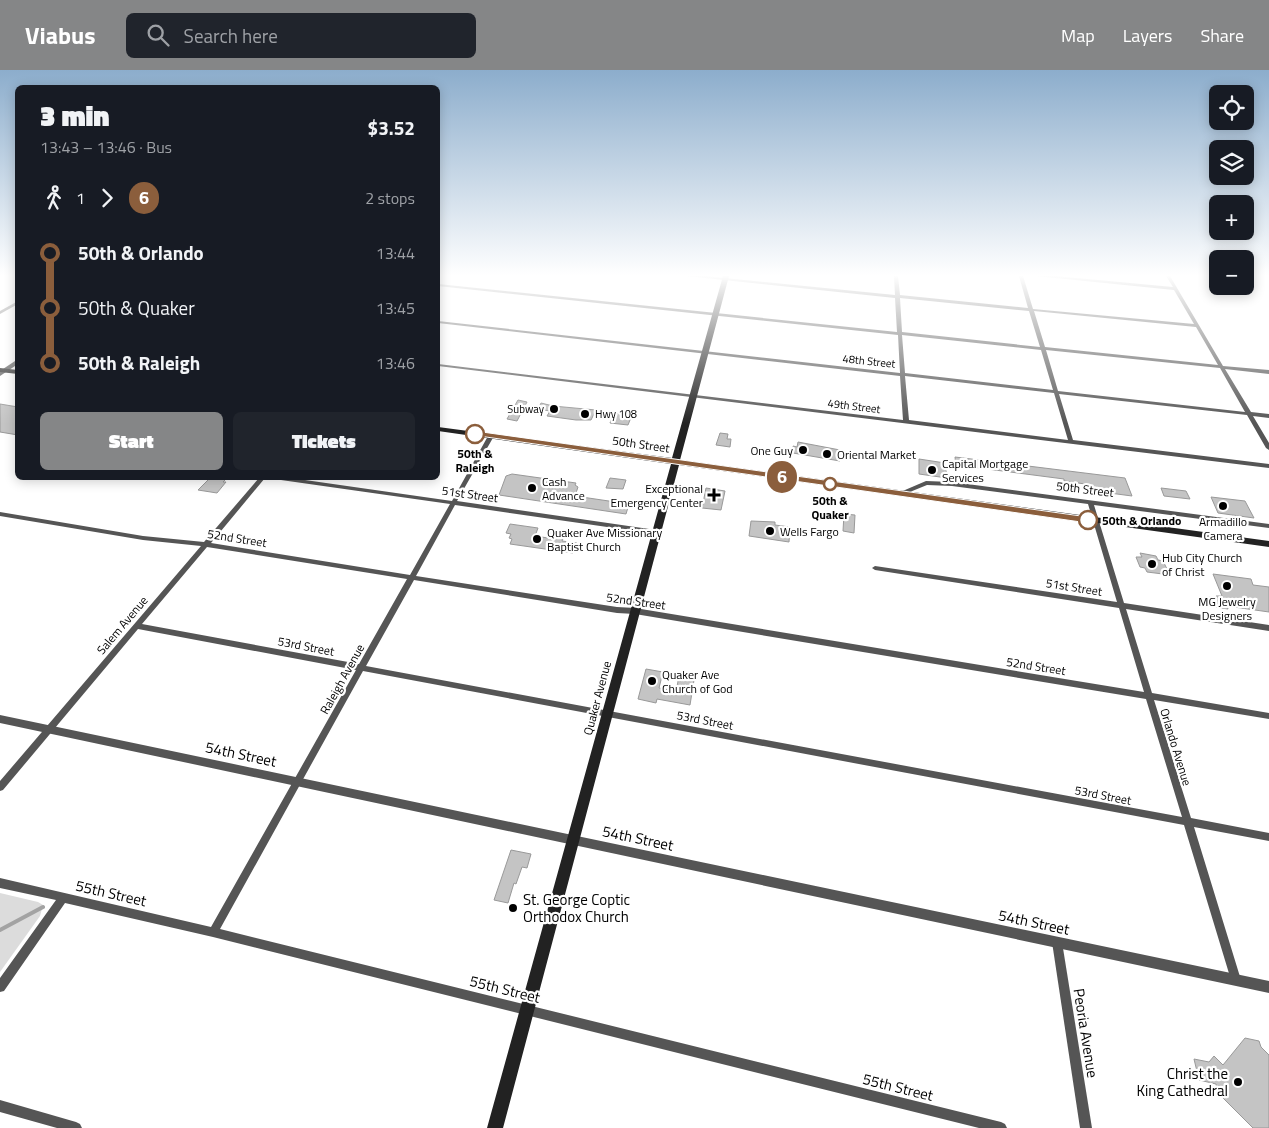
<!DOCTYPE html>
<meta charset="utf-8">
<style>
body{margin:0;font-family:"Titillium Web",sans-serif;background:#20242c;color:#f1f3f6;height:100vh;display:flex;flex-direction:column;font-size:19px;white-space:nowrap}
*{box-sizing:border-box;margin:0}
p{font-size:16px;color:#9ea1a6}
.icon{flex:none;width:28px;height:28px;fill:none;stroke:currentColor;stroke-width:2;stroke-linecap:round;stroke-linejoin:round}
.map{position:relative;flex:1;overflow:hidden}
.details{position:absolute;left:15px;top:15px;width:425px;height:395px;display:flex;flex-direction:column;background:#171b24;border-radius:8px;box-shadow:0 2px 12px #0003}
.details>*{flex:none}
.badge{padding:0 10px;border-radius:16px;font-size:18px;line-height:32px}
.controls{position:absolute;left:1209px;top:15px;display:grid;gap:10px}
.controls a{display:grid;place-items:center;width:45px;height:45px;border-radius:8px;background:#171b24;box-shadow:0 2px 12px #0003;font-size:25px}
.map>.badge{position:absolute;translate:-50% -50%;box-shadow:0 0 0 2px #fff}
.legs{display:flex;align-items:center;gap:8px;height:55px;padding:0 25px;font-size:16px}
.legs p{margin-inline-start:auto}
.overview{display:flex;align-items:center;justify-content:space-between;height:85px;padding:0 25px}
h1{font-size:28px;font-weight:800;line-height:38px}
.cta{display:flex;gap:10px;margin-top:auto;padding:10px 25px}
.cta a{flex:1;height:58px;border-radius:8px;background:#858687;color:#fff;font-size:20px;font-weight:800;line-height:58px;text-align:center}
.cta a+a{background:#20242c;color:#f1f3f6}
ul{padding:0 25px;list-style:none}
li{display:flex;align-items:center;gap:18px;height:55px;font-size:19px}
li i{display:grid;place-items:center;width:8px;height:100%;margin:0 6px;background:currentColor}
li i::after{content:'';width:12px;height:12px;margin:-6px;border:4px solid;border-radius:50%;background:#171b24}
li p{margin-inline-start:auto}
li:first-child i{background:linear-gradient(#0000 50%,currentColor 0)}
li:last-child i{background:linear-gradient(currentColor 50%,#0000 0)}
header{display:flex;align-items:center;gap:30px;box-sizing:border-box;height:70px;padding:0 25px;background:#858687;color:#fff}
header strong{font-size:24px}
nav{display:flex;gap:28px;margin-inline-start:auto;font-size:18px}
.search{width:350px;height:45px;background:#20242c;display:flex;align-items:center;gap:12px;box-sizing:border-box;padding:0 18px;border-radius:8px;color:#9ea1a6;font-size:19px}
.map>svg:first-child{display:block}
</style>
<header>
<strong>Viabus</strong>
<div class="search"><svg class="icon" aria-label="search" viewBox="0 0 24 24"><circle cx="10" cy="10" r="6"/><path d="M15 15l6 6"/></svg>Search here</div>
<nav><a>Map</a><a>Layers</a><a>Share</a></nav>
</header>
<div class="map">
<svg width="1269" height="1058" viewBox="0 0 1269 1058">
<rect width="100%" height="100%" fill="#fff"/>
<polygon fill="#dcdcdc" points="0,823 38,832 43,835 40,846 0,902"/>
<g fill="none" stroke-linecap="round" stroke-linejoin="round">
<polyline stroke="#a3a3a3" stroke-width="4" points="0,860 43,837"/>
</g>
<g fill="#c4c4c4" stroke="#999">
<polygon points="518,330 527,332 517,351 507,349"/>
<polygon points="541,333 553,336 596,340 591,350 576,350 547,346 550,341 538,339"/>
<polygon points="0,334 18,337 18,365 0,362"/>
<polygon points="614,343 632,345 628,355 610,353"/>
<polygon points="720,363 728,364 727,369 731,369 730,377 716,375"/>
<polygon points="798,372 840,380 840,391 793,383 793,376 797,377"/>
<polygon points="955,387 1125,408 1132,426 1087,420 1085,414 1064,411 1064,409 964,396 964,398 956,397"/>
<polygon points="919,389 945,393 947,408 919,404"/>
<polygon points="512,404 576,413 575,415 578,417 575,426 629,434 626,444 499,425 506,406"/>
<polygon points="210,408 227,408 223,412 226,412 217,423 198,420"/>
<polygon points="610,408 626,410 623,419 606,418"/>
<polygon points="706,418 725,421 721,440 702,438"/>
<polygon points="1161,418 1186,421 1190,429 1164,426"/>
<polygon points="1211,427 1245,431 1254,448 1218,443"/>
<polygon points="844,444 855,445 854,463 843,461"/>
<polygon points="751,451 775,452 775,455 790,457 789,472 749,466"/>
<polygon points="510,454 538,458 535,466 548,468 552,460 566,462 562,471 577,473 573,483 510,474 512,469 509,468 511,464 506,463"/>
<polygon points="1140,483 1156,486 1158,490 1163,491 1168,501 1162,500 1163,504 1147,502 1145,498 1140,497 1136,487 1142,487"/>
<polygon points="1213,504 1251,509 1253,515 1269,517 1269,542 1227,536 1228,539 1210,536 1206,527 1217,528 1216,526 1222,526"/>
<polygon points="646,599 663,602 659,618 676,621 680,602 695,604 690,635 657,629 656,633 638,629"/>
<polygon points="511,780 531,784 527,798 522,797 516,814 514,813 508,833 494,830"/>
<polygon points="1245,968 1259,971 1261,977 1269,985 1269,1058 1253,1058 1218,1023 1216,1014 1199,1010 1194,989 1209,992 1214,986 1223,995"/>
</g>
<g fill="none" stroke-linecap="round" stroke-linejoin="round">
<g fill="#555" fill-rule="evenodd">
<path d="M687,206H705L895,225L894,206H898L900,225L1028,238L1019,206H1023L1033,239L1194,254L1174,220L1036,206H1055L1173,217L1166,206H1170L1223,296L1269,300V304L1225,299L1251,342L1269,344V348L1253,346L1269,373V380L1266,378L1247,345L1059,324L1073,370L1269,394V398L438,296V294L903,350L900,306L438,253V251L900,303L898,265L438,216V214L897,262L895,228ZM900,228L1029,241L1040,277L902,262ZM1034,241L1196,257L1218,295L1045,277ZM902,265L1041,280L1053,320L905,303ZM1046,280L1220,298L1245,342L1058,321ZM905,306L1054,323L1068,370L909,350Z"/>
<polygon points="18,231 18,234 0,244 0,241"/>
<path d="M491,364L494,366L457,431L656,460L659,462L656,464L455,435L416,506L617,537L635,538L1144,622L1119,538L875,500L872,498L875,496L1117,532L1088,434L952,416L927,415L900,426L897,424L898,423L926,411L952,412L1269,454V458L1094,435L1124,533L1269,555V561L1126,539L1152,623L1269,643V649L1154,630L1191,748L1269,763V771L1194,757L1241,910L1240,914L1236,915L1232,914L1231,910L1184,755L363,601L220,859L1001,1052L1005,1054L1007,1058H979L213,867L65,833L4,921L0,922V908L56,830L0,818V808L211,857L356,600L138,559L3,720L0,721V711L201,476L143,470L0,446V442L143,466L204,472L259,408H265L211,473L410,505L450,434L281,410L278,408H291L452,431L488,366ZM207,477L407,509L359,594L142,554ZM414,510L617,543L635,544L1146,629L1182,747L366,596Z"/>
<polygon points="1057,867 1060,869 1062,872 1092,1058 1080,1058 1052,872 1054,869"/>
<polygon points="0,1030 76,1052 80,1054 82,1058 57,1058 0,1042"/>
</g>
<g fill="#555" fill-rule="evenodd">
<polygon points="18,289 18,294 0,306 0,301"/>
<polygon points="0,645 1269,911 1269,923 0,653"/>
</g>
<g fill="#222" fill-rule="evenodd">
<polygon points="723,206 729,206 680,390 1269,471 1269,477 679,395 503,1058 487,1058 671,394 438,361 438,357 672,388"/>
<polygon points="0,298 18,300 18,304 0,302"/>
</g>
</g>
<linearGradient id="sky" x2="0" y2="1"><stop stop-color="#8cadcc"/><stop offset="0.58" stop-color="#fff"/><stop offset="1" stop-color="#fff" stop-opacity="0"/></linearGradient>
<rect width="1269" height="354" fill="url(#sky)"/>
<polygon fill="#8b5e3c" stroke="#fff" points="475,361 1088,447 1093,450 1088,453 472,365 472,362"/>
<g fill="#000" stroke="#fff" stroke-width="2">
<circle cx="554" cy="339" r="5"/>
<circle cx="585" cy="344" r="5"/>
<circle cx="803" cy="380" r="5"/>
<circle cx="827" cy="384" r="5"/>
<circle cx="932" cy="400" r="5"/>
<circle cx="532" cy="418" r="5"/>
<path d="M711.5 417.5h5v5h5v5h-5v5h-5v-5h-5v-5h5z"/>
<circle cx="1223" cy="436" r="5"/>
<circle cx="770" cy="461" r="5"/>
<circle cx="537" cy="469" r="5"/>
<circle cx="1152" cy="494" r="5"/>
<circle cx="1227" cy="516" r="5"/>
<circle cx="652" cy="611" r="5"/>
<circle cx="513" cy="838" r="5"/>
<circle cx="1238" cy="1012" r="5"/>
</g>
<g fill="#fff" stroke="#8b5e3c" stroke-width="2.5">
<circle cx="475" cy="364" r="9"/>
<circle cx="830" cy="414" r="6"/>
<circle cx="1088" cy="450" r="9"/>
</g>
<g text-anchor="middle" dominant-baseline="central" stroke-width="4.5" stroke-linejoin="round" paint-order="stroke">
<g font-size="11" fill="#000" stroke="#fff">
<text transform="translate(869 291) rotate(6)">48th Street</text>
<text transform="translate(854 336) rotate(7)">49th Street</text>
</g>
<g font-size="11" fill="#000" stroke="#fff" text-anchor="end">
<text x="544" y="339">Subway</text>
<text x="595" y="344" text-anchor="start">Hwy 108</text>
</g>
<g font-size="12" fill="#000" stroke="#fff">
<text transform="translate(641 374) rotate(8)">50th Street</text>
<text transform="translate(1085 419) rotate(7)">50th Street</text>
<text transform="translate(470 424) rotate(8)">51st Street</text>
<text transform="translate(237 468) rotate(9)">52nd Street</text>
<text transform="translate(1074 517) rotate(9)">51st Street</text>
<text transform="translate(636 531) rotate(8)">52nd Street</text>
<text transform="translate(122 555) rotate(-50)">Salem Avenue</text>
<text transform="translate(306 576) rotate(11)">53rd Street</text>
<text transform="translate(1036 596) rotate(9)">52nd Street</text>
<text transform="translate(342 609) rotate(-61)">Raleigh Avenue</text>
<text transform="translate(597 628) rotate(-75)">Quaker Avenue</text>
<text transform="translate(705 650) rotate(11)">53rd Street</text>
<text transform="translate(1176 677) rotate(73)">Orlando Avenue</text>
<text transform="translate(1103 725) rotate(11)">53rd Street</text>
</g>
<g font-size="12" fill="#000" stroke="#fff" text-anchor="start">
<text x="793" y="380" text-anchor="end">One Guy</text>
<text x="837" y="384">Oriental Market</text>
<text x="942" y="393">Capital Mortgage<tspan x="942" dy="14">Services</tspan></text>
<text x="542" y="411">Cash<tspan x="542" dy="14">Advance</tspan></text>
<text x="703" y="418" text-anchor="end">Exceptional<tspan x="703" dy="14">Emergency Center</tspan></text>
<text x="1223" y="451" text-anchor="middle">Armadillo<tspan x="1223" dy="14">Camera</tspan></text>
<text x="780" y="461">Wells Fargo</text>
<text x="547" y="462">Quaker Ave Missionary<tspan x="547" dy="14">Baptist Church</tspan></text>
<text x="1162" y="487">Hub City Church<tspan x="1162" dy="14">of Christ</tspan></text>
<text x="1227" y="531" text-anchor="middle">MG Jewelry<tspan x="1227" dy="14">Designers</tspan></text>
<text x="662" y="604">Quaker Ave<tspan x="662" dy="14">Church of God</tspan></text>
</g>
<g font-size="12" font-weight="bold" fill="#000" stroke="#fff">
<text x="475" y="383">50th &amp;<tspan x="475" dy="14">Raleigh</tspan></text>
<text x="830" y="430">50th &amp;<tspan x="830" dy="14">Quaker</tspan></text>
<text x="1102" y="450" text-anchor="start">50th &amp; Orlando</text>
</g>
<g font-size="15" fill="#000" stroke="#fff">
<text transform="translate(241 684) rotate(12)">54th Street</text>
<text transform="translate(638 768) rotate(12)">54th Street</text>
<text transform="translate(111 823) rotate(13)">55th Street</text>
<text transform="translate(1034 852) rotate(12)">54th Street</text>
<text transform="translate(505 919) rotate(14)">55th Street</text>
<text transform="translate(1086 963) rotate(81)">Peoria Avenue</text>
<text transform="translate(898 1017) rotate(14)">55th Street</text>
</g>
<g font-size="15" fill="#000" stroke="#fff" text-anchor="start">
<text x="523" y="829">St. George Coptic<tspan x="523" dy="17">Orthodox Church</tspan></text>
<text x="1228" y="1003" text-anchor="end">Christ the<tspan x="1228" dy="17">King Cathedral</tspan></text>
</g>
</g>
</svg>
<div class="controls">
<a><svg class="icon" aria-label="locate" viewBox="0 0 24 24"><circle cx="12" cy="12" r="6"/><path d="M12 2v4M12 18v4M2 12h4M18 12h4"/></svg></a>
<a><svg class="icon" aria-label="layers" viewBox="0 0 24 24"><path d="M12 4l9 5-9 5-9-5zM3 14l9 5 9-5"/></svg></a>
<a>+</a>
<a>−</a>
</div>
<b class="badge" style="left:782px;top:407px;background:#8b5e3c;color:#fff">6</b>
<section class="details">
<div class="overview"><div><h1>3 min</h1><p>13:43 – 13:46 · Bus</p></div><b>$3.52</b></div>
<div class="legs"><svg class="icon" aria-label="walk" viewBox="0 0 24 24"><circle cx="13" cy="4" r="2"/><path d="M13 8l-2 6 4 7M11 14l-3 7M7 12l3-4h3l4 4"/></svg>1<svg class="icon" aria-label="forward" viewBox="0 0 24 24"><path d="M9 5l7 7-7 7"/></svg><b class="badge" style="background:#8b5e3c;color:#fff">6</b><p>2 stops</p></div>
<ul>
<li><i style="color:#8b5e3c"></i><b>50th &amp; Orlando</b><p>13:44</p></li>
<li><i style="color:#8b5e3c"></i><span>50th &amp; Quaker</span><p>13:45</p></li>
<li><i style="color:#8b5e3c"></i><b>50th &amp; Raleigh</b><p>13:46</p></li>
</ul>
<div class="cta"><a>Start</a><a>Tickets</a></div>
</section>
</div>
